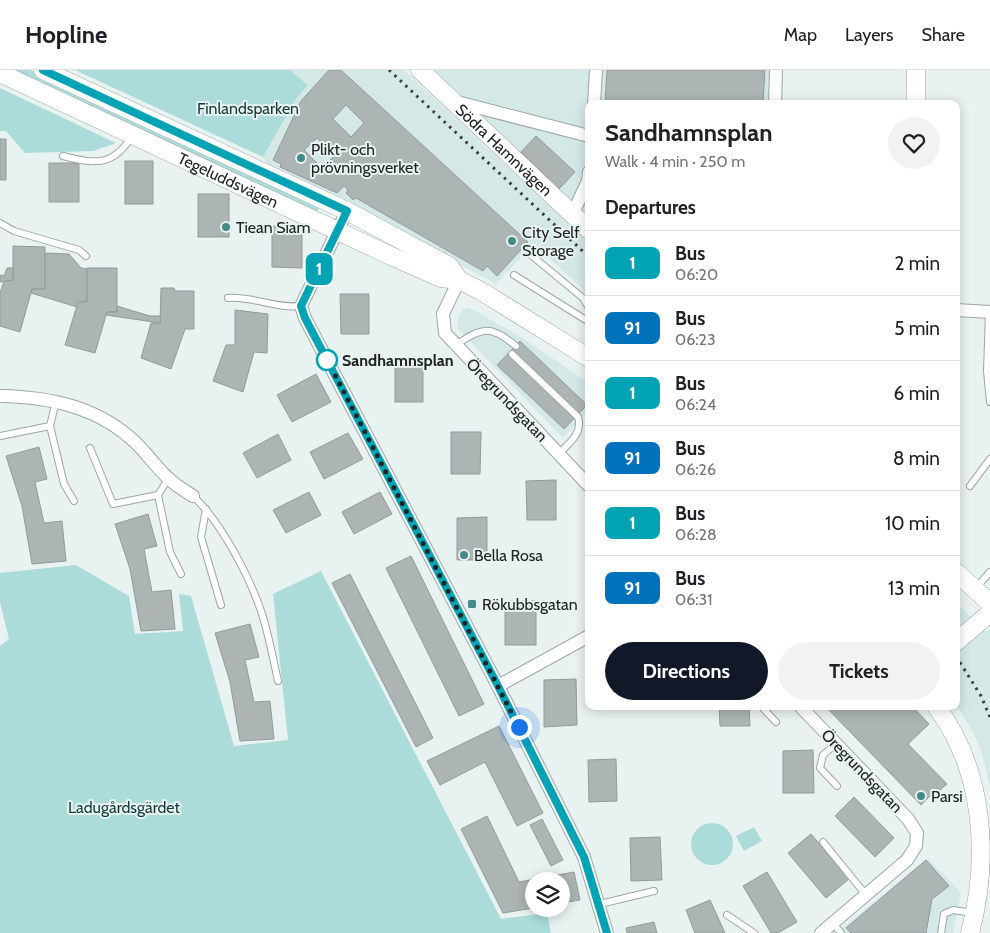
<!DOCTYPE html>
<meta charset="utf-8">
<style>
body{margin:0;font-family:Cabin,sans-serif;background:#f2f2f2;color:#202124;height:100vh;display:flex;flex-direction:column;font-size:19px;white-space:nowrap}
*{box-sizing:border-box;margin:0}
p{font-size:16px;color:#757577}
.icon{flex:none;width:28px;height:28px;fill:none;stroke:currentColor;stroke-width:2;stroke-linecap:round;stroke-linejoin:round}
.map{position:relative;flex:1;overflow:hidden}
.panel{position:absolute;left:585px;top:30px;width:375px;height:610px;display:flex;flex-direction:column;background:#fff;border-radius:10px;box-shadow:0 2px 12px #0003}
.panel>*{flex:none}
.badge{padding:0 10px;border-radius:8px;font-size:18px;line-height:32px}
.tools{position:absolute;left:525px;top:802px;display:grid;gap:10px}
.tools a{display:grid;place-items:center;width:45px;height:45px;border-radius:50%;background:#fff;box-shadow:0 2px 12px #0003;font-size:25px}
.you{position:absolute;width:25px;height:25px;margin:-12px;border:4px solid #fff;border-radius:50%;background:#1a73e8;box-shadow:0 0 0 8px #1a73e833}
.map>.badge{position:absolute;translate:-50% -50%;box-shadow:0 0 0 2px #fff}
h2{padding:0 20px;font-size:19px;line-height:45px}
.round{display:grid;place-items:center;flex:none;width:52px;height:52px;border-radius:26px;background:#f2f2f2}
.overview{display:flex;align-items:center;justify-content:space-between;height:85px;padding:0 20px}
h1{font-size:24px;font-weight:700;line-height:38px}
.button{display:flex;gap:10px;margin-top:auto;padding:10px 20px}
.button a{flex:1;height:58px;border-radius:30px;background:#111827;color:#fff;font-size:20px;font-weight:700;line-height:58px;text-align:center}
.button a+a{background:#f2f2f2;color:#202124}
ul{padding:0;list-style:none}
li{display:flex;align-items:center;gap:15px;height:65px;padding:0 20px;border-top:1px solid #e0e0e0}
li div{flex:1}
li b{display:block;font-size:19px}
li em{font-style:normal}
li .badge{min-width:55px;font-weight:700;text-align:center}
header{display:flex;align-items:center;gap:30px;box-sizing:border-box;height:70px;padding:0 25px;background:#fff;border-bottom:1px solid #e0e0e0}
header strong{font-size:24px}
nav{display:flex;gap:28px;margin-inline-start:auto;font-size:18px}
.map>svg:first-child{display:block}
</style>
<header>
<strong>Hopline</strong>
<nav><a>Map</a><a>Layers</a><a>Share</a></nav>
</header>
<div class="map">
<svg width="990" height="863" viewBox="0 0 990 863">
<rect width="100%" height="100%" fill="#e8f2f1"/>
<g fill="#d4e8e7">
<polygon points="290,0 404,0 589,173 589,225 534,174 496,214 336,129 268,96 263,87 296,29 308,15"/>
<polygon points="429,0 783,0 783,34 589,34 589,146"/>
<polygon points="470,238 521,267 589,313 589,339 563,368 458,259 457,250 463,239"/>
<polygon points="956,532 986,562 990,560 990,717 982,684 974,664 956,635"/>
<polygon points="928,788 961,823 953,863 836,863"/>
</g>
<g fill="#abdcda">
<polygon points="11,0 30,0 320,135 317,142"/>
<polygon points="75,0 290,0 308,15 296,29 263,87"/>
<polygon points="0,18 116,73 93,81 25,83 6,61 0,61"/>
<polygon points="76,495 129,526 135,564 183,561 179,524 191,526 234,676 288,670 273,524 321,501 501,849 547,843 551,863 0,863 0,576 9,569 0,532 0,503"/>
<circle cx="712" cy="774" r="21"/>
<polygon points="754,757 762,771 744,781 736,766"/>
</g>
<g fill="#acb5b4" stroke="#929b9a" fill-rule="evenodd">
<path d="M329,0H341L528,172L497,206L487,196L483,201L356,128L353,130L346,123L348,120L344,116L337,123L280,97L281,94L273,90L301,31ZM346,35L364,53L351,67L333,49ZM317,68L334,86L322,98L304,80Z"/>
<polygon points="607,0 765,0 763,34 605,34"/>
<polygon points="536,66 575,102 559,119 521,82"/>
<rect x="0" y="69" width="6" height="41"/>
<rect x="125" y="91" width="28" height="43"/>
<rect x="49" y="93" width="30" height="39"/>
<rect x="198" y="124" width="31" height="43"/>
<polygon points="272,156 302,156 302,198 272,197"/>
<polygon points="13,176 45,177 45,219 32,219 20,262 0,256 0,223 4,211 13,210"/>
<polygon points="45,183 69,184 81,198 87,199 87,232 78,232 77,237 31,223 32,219 45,219"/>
<polygon points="7,198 13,198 13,210 0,212 0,205 4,206"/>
<polygon points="87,198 117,198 117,242 107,242 95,283 65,275 78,232 87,232"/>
<polygon points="161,218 174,218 175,221 194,221 194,259 185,259 171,299 141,288 151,253 160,253"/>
<polygon points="340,224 369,224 369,264 341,264"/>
<polygon points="117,236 150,246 161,246 160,253 106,245 107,242 117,242"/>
<polygon points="235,240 268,244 267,283 254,282 243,322 213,311 226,275 235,275"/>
<polygon points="520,271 587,335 564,359 497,295"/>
<rect x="395" y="292" width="28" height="40"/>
<polygon points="316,304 331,332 292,352 277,325"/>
<polygon points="451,362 481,362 480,404 451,404"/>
<polygon points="348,363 363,389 324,409 310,382"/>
<polygon points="278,364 291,390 257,408 243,383"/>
<polygon points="39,377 47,409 35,412 44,453 62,451 66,491 32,494 22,436 6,386"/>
<polygon points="556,410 556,450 527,450 526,411"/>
<polygon points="309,422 321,445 286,463 273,440"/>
<polygon points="380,422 392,444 354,464 342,442"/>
<polygon points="148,444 157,476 144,479 152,522 171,520 175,559 141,561 130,499 115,454"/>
<polygon points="487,447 487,490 457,490 457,448"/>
<polygon points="411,486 484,634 459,646 386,498"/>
<polygon points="350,504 433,668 416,677 332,513"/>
<rect x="505" y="531" width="31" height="44"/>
<polygon points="250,554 259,587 245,590 254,632 270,631 274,669 240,671 230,612 215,563"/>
<polygon points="576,609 577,655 544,657 544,610"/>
<polygon points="719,636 749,636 750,656 720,656"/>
<polygon points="825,636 912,636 929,654 908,674 947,714 940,720 938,718 921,735"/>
<polygon points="499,656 543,743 517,756 485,692 440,715 427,691"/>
<polygon points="813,680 814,723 783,723 783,681"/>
<polygon points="616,689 617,731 589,732 588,690"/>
<polygon points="854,727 894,768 875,787 835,746"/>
<polygon points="487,746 519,812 574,802 580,830 561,833 561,811 534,811 534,838 503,843 461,759"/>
<polygon points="542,749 563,790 551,796 530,755"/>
<polygon points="811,764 849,809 826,828 788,783"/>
<polygon points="660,767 662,810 631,811 630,768"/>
<polygon points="926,790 949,816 932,829 926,863 851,863 846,858"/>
<polygon points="767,802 797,852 778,863 771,863 743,816"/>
<polygon points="710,830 725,863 695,863 686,840"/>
<polygon points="654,852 657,863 627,863 626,858"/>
</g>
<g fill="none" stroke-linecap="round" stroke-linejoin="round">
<defs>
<g id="lane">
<path d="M63,86C95,94 113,97 132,66"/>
<polyline points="0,153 14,161 79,180 86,186"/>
<polyline points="531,185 583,228 589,238"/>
<polyline points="514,205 589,252"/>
<path d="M228,228C253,226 276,239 301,236"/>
<polyline points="989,242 987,301 990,332"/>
<path d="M456,275C482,257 491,255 516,276"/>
<path d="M512,284L578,347C583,363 570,373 558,384"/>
<polyline points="56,331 50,356 64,414 74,431"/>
<polyline points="0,366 50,356"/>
<polyline points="90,378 113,434 158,425 168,409"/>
<polyline points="970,416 990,389"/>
<polyline points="158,425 170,482 181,504"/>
<path d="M193,426C221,452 250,507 262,544C269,566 273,589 278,611"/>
<polyline points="206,439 201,467 221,535"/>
<polyline points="976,518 990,502"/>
<polyline points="761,636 776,652"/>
<polyline points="836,674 823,685 820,698 837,716"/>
<polyline points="823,772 866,825"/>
<polyline points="600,834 654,821"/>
<polyline points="727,845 754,863"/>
<polyline points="833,853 841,863"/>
<polyline points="941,863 944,844 953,840 974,843"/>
</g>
<g id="street">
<polyline points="453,31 589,66"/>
<polyline points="594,34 596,0"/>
<polyline points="775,34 776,0"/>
<polyline points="347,141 301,236 305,248 498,616 584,787 607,863"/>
<polyline points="572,145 588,111 589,102"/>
<polyline points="459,210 443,244 445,263 589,416"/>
<polyline points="956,240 990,242"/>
<path d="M0,326C51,327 99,337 137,374C148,385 157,398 168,408C175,415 185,421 193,426"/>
<polyline points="498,616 589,566"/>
<polyline points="800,636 908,749 917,763 916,776 907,790 821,863"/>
</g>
<g id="secondary">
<polyline points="43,0 347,141 449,196 459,210"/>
<path id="s1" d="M420,0L589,160"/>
<path id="s2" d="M0,3L391,186L441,208L459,210L481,221L589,288"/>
<polyline points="916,34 916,0"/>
<polyline points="956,502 990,533"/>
<polyline points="956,572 990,543"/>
<path d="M936,636C984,700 990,787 970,863"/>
</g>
</defs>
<use href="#lane" stroke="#9da7a6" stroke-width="8"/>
<use href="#street" stroke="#9da7a6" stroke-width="14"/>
<use href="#secondary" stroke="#9da7a6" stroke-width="19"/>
<use href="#lane" stroke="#fff" stroke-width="6"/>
<use href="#street" stroke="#fff" stroke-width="12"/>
<use href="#secondary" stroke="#fff" stroke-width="18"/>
<g stroke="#3a3e3e" stroke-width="3" stroke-dasharray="2.5 5" stroke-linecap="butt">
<polyline points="389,0 589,187"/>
<polyline points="956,586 981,626 990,647"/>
</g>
</g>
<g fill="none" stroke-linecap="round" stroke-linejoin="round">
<defs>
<polyline id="line" points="43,0 347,141 301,236 305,248 498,616 584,787 607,863"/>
</defs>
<use href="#line" stroke="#fff" stroke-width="11"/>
<use href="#line" stroke="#00a3b4" stroke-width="8"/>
<polyline stroke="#202323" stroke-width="5" stroke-dasharray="0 9" points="327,290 323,282 519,657"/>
</g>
<g fill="#438b89" stroke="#e8f2f1" stroke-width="2">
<circle cx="301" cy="88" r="5"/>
<circle cx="226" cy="157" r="5"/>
<circle cx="512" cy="171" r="5"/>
<circle cx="464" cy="485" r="5"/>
<rect x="467" y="529" width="10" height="10" rx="2.5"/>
<circle cx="921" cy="726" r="5"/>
</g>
<circle fill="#fff" stroke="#00a3b4" stroke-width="2.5" cx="327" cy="290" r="10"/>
<g text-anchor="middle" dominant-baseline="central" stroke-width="4" stroke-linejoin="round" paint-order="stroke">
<g font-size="16" fill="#133a39" stroke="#e8f2f1">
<text x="248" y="38">Finlandsparken</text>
<text x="124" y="737">Ladugårdsgärdet</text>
</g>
<g font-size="16" fill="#202323" stroke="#e8f2f1" text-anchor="start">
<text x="311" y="79">Plikt- och<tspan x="311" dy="18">prövningsverket</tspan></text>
<text x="236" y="157">Tiean Siam</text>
<text x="522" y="162">City Self<tspan x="522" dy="18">Storage</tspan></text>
<text x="474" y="485">Bella Rosa</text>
<text x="482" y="534">Rökubbsgatan</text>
<text x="931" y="726">Parsi</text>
</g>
<g font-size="16" fill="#202323" stroke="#e8f2f1">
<text stroke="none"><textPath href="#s1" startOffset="116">Södra Hamnvägen</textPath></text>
<text stroke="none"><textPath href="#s2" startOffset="252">Tegeluddsvägen</textPath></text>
<text transform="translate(507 330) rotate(46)">Öregrundsgatan</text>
<text transform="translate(862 701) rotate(46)">Öregrundsgatan</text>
</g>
<g font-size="16" font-weight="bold" fill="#202323" stroke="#e8f2f1" text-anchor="start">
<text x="342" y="290">Sandhamnsplan</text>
</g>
</g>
</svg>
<div class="tools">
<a><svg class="icon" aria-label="layers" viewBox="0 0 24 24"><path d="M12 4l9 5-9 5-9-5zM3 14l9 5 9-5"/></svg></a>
</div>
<div class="you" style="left:519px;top:657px"></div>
<b class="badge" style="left:319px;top:199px;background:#00a3b4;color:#fff">1</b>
<section class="panel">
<div class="overview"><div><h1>Sandhamnsplan</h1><p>Walk · 4 min · 250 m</p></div><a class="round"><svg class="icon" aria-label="heart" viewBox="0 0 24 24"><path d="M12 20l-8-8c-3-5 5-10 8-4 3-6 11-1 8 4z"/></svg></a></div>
<h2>Departures</h2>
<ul>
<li><span class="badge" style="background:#00a3b4;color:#fff">1</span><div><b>Bus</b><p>06:20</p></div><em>2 min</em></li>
<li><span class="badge" style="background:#0072bc;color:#fff">91</span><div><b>Bus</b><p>06:23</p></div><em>5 min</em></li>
<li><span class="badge" style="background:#00a3b4;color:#fff">1</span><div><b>Bus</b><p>06:24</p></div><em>6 min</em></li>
<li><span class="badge" style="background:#0072bc;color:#fff">91</span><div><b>Bus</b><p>06:26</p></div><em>8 min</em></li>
<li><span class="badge" style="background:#00a3b4;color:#fff">1</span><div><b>Bus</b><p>06:28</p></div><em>10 min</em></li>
<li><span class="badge" style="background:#0072bc;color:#fff">91</span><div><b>Bus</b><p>06:31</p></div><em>13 min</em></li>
</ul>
<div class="button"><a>Directions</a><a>Tickets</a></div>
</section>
</div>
